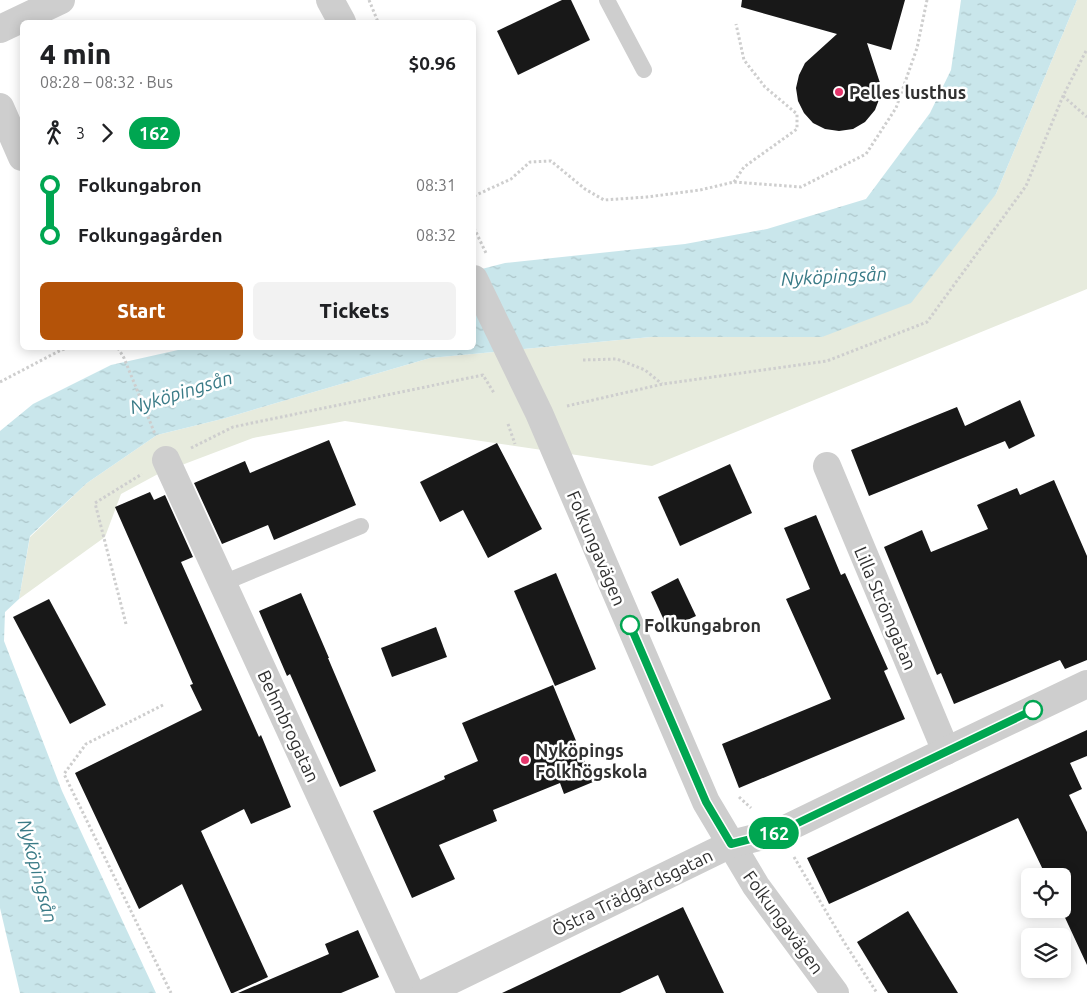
<!DOCTYPE html>
<meta charset="utf-8">
<style>
body{margin:0;font-family:Ubuntu,sans-serif;background:#f2f2f2;color:#202124;height:100vh;display:flex;flex-direction:column;font-size:19px;white-space:nowrap}
*{box-sizing:border-box;margin:0}
p{font-size:16px;color:#757577}
.icon{flex:none;width:28px;height:28px;fill:none;stroke:currentColor;stroke-width:2;stroke-linecap:round;stroke-linejoin:round}
.map{position:relative;flex:1;overflow:hidden}
.sheet{position:absolute;left:20px;top:20px;width:456px;height:330px;display:flex;flex-direction:column;background:#fff;border-radius:8px;box-shadow:0 2px 12px #0003}
.sheet>*{flex:none}
.badge{padding:0 10px;border-radius:16px;font-size:18px;line-height:32px}
.fabs{position:absolute;left:1021px;top:868px;display:grid;gap:10px}
.fabs a{display:grid;place-items:center;width:50px;height:50px;border-radius:8px;background:#fff;box-shadow:0 2px 12px #0003;font-size:25px}
.map>.badge{position:absolute;translate:-50% -50%;box-shadow:0 0 0 2px #fff}
.legs{display:flex;align-items:center;gap:8px;height:55px;padding:0 20px;font-size:16px}
.legs p{margin-inline-start:auto}
.head{display:flex;align-items:center;justify-content:space-between;height:85px;padding:0 20px}
h1{font-size:28px;font-weight:800;line-height:38px}
.button{display:flex;gap:10px;margin-top:auto;padding:10px 20px}
.button a{flex:1;height:58px;border-radius:8px;background:#b45309;color:#fff;font-size:20px;font-weight:800;line-height:58px;text-align:center}
.button a+a{background:#f2f2f2;color:#202124}
ul{padding:0 20px;list-style:none}
li{display:flex;align-items:center;gap:18px;height:50px;font-size:19px}
li i{display:grid;place-items:center;width:8px;height:100%;margin:0 6px;background:currentColor}
li i::after{content:'';width:12px;height:12px;margin:-6px;border:4px solid;border-radius:50%;background:#fff}
li p{margin-inline-start:auto}
li:first-child i{background:linear-gradient(#0000 50%,currentColor 0)}
li:last-child i{background:linear-gradient(currentColor 50%,#0000 0)}
.map>svg:first-child{display:block}
</style>
<div class="map">
<svg width="1087" height="993" viewBox="0 0 1087 993">
<defs>
<pattern id="water-ripples" width="26" height="14" patternUnits="userSpaceOnUse" patternTransform="scale(1.25)"><rect width="26" height="14" fill="#c9e6eb"/><path d="M2 4q2-2 4 0t4 0M15 11q2-2 4 0t4 0" fill="none" stroke="#adc6ca"/></pattern>
</defs>
<rect width="100%" height="100%" fill="#fff"/>
<polygon fill="#e7ebdd" points="1077,0 1087,0 1087,289 652,466 345,421 253,438 158,474 121,494 105,537 19,599 30,537 87,483 157,435 222,419 430,358 651,337 822,337 996,194"/>
<polygon fill="url(#water-ripples)" points="961,0 1077,0 996,194 911,303 822,337 651,337 430,358 222,419 157,435 87,483 30,536 19,599 5,612 4,641 62,791 156,993 20,993 0,908 0,431 33,404 111,365 187,348 474,348 474,271 505,263 685,244 767,229 866,199 930,113 951,70"/>
<g fill="#181818">
<polygon points="562,0 571,0 590,40 518,75 497,31"/>
<polygon points="742,0 905,0 891,50 867,43 880,83 880,97 875,110 865,122 853,129 839,131 825,129 813,123 804,113 798,101 796,88 799,75 805,63 837,34 741,7"/>
<polygon points="1020,400 1035,436 1009,449 1005,441 869,496 851,450 957,407 965,426"/>
<polygon points="329,440 356,505 274,540 268,525 222,544 194,483 245,461 250,473"/>
<polygon points="497,443 542,529 488,558 463,510 440,522 420,482"/>
<polygon points="730,464 752,513 680,546 658,497"/>
<polygon points="1054,480 1087,556 1087,660 1065,669 1060,660 954,704 941,673 937,675 884,547 922,530 931,552 988,529 977,505 1017,488 1020,495"/>
<polygon points="150,492 154,500 165,495 193,557 181,562 259,737 261,735 291,807 251,824 244,809 201,831 268,977 233,993 231,993 182,884 139,909 75,773 202,710 190,685 193,684 115,507"/>
<polygon points="816,515 841,575 845,573 888,669 884,671 905,719 739,788 722,744 831,699 786,599 810,589 784,528"/>
<polygon points="556,573 596,669 555,686 514,591"/>
<polygon points="678,578 696,616 668,629 651,592"/>
<polygon points="301,593 329,658 328,658 376,771 340,787 290,674 287,676 259,611"/>
<polygon points="49,599 106,705 70,724 13,617"/>
<polygon points="436,627 447,657 392,677 381,648"/>
<polygon points="553,685 593,782 564,794 560,783 493,810 497,821 439,845 455,879 412,898 373,811 445,779 444,776 478,761 462,723"/>
<polygon points="1087,730 1087,756 1070,763 1082,789 1069,795 1087,832 1087,965 1061,909 1062,909 1062,876 1046,876 1018,818 829,904 807,858"/>
<polygon points="683,907 724,993 666,993 658,975 620,993 502,993"/>
<polygon points="908,911 958,993 888,993 857,942"/>
<polygon points="358,930 379,977 341,993 238,993 329,954 325,944"/>
</g>
<g fill="none" stroke-linecap="round" stroke-linejoin="round">
<g stroke="#cecece" stroke-width="3" stroke-dasharray="2.5 2.5" stroke-linecap="butt">
<polyline points="369,0 378,22"/>
<polyline points="1063,96 1087,117"/>
<polyline points="734,182 744,167 797,129 797,114 765,87 744,60 736,24"/>
<polyline points="474,196 511,179 530,162 551,161 585,189 604,200 647,197 700,190 734,182 801,187 866,154 896,108 917,48 927,0"/>
<polyline points="474,228 486,253"/>
<polyline points="118,348 124,358 155,434"/>
<polyline points="583,360 617,359 645,370 662,384"/>
<polyline points="0,382 61,350 69,348"/>
<polyline points="567,406 663,384 827,361 927,322 1026,186 1063,96 1087,49"/>
<polyline points="508,424 515,444"/>
<polyline points="191,448 233,427 483,375 494,393"/>
<polyline points="126,624 95,503 142,474"/>
<polyline points="163,705 86,744 64,774 171,993"/>
<polyline points="739,797 751,808"/>
<polyline points="794,857 844,942 877,993"/>
</g>
<g stroke="#cecece" stroke-width="16">
<polyline points="607,0 644,70"/>
<polyline points="223,583 361,526"/>
</g>
<g stroke="#cecece" stroke-width="28">
<polyline points="330,0 342,22"/>
<polyline points="0,29 61,0"/>
<polyline points="0,107 22,157"/>
<polyline points="474,279 539,413 706,802 756,886 835,993"/>
<polyline points="166,460 411,993"/>
<polyline points="827,466 946,751"/>
<polyline points="425,993 731,844 779,832 946,751 1087,684"/>
</g>
</g>
<g fill="none" stroke-linecap="round" stroke-linejoin="round">
<defs>
<polyline id="line-1" points="630,625 706,802 731,844 779,832 1033,710"/>
</defs>
<use href="#line-1" stroke="#fff" stroke-width="11"/>
<use href="#line-1" stroke="#00a651" stroke-width="8"/>
</g>
<g fill="#e5366c" stroke="#fff" stroke-width="2">
<circle cx="839" cy="92" r="5"/>
<circle cx="525" cy="760" r="5"/>
</g>
<g fill="#fff" stroke="#00a651" stroke-width="2.5">
<circle cx="630" cy="625" r="9"/>
<circle cx="1033" cy="710" r="9"/>
</g>
<g text-anchor="middle" dominant-baseline="central" stroke-width="5" stroke-linejoin="round" paint-order="stroke">
<g font-size="18" font-weight="bold" fill="#313131" stroke="#fff" text-anchor="start">
<text x="849" y="92">Pelles lusthus</text>
<text x="535" y="750">Nyköpings<tspan x="535" dy="21">Folkhögskola</tspan></text>
</g>
<g font-size="18" fill="#313131" stroke="#fff">
<text transform="translate(597 548) rotate(67)">Folkungavägen</text>
<text transform="translate(886 608) rotate(67)">Lilla Strömgatan</text>
<text transform="translate(289 726) rotate(65)">Behmbrogatan</text>
<text transform="translate(632 892) rotate(-26)">Östra Trädgårdsgatan</text>
<text transform="translate(784 922) rotate(54)">Folkungavägen</text>
</g>
<g font-size="18" font-weight="bold" fill="#313131" stroke="#fff" text-anchor="start">
<text x="644" y="625">Folkungabron</text>
</g>
<g font-size="19" font-style="italic" fill="#3a7b87" stroke="#fff">
<text transform="translate(834 276) rotate(-3)">Nyköpingsån</text>
<text transform="translate(181 392) rotate(-17)">Nyköpingsån</text>
<text transform="translate(38 871) rotate(75)">Nyköpingsån</text>
</g>
</g>
</svg>
<div class="fabs">
<a><svg class="icon" aria-label="locate" viewBox="0 0 24 24"><circle cx="12" cy="12" r="6"/><path d="M12 2v4M12 18v4M2 12h4M18 12h4"/></svg></a>
<a><svg class="icon" aria-label="layers" viewBox="0 0 24 24"><path d="M12 4l9 5-9 5-9-5zM3 14l9 5 9-5"/></svg></a>
</div>
<b class="badge" style="left:774px;top:833px;background:#00a651;color:#fff">162</b>
<section class="sheet">
<div class="head"><div><h1>4 min</h1><p>08:28 – 08:32 · Bus</p></div><b>$0.96</b></div>
<div class="legs"><svg class="icon" aria-label="walk" viewBox="0 0 24 24"><circle cx="13" cy="4" r="2"/><path d="M13 8l-2 6 4 7M11 14l-3 7M7 12l3-4h3l4 4"/></svg>3<svg class="icon" aria-label="forward" viewBox="0 0 24 24"><path d="M9 5l7 7-7 7"/></svg><b class="badge" style="background:#00a651;color:#fff">162</b></div>
<ul>
<li><i style="color:#00a651"></i><b>Folkungabron</b><p>08:31</p></li>
<li><i style="color:#00a651"></i><b>Folkungagården</b><p>08:32</p></li>
</ul>
<div class="button"><a>Start</a><a>Tickets</a></div>
</section>
</div>
